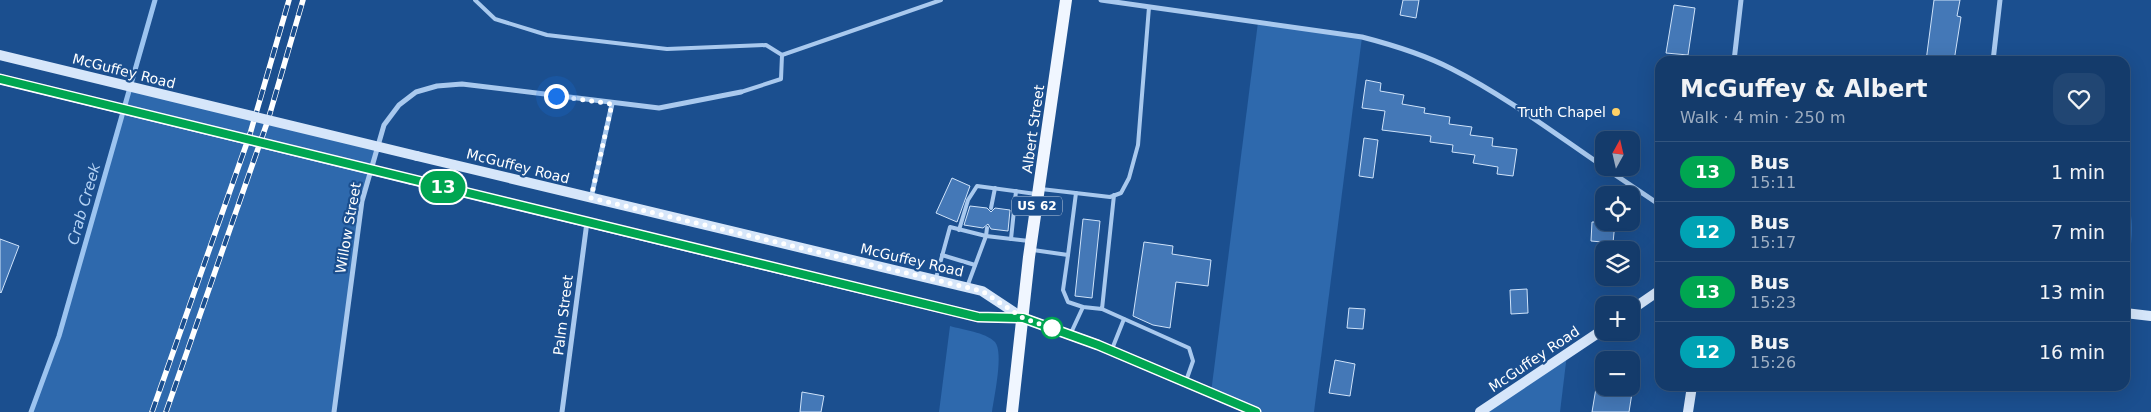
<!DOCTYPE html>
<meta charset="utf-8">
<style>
body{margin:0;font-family:"DejaVu Sans",sans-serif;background:#214673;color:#f1f3f6;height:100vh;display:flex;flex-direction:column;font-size:19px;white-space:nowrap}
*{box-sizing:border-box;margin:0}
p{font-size:16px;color:#9dadc1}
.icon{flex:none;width:28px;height:28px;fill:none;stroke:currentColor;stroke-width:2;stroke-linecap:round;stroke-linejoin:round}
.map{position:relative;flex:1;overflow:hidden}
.side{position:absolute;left:1655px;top:56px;width:475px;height:335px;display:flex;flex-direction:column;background:#143b6b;border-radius:15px;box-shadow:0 5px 20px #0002,0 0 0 1px #33557e}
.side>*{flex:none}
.badge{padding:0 10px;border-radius:16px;font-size:18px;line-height:32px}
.needle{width:32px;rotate:8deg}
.buttons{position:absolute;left:1595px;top:131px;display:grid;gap:10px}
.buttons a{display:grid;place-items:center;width:45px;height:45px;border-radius:10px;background:#143b6b;box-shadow:0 5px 20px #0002,0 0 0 1px #33557e;font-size:25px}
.you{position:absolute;width:25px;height:25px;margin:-12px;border:4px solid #fff;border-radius:50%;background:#1a73e8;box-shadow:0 0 0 8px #1a73e833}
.map>.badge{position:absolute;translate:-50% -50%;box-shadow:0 0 0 2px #fff}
.round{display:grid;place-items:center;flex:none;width:52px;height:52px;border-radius:15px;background:#214673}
.summary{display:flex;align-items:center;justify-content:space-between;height:85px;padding:0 25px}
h1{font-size:24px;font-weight:700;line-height:38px}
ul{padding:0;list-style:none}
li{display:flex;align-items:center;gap:15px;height:60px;padding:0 25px;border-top:1px solid #33557e}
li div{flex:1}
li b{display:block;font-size:19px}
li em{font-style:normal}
li .badge{min-width:55px;font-weight:700;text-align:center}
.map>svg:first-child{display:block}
</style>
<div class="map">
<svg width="2151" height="412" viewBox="0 0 2151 412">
<rect width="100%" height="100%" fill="#1b4f8f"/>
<g fill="#2e69ad">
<polygon points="1258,22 1362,37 1314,412 1256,412 1211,393"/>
<polygon points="131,88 377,146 362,201 334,412 31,412 59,336"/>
<path d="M2125,201C2139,217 2128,262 2125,283Z"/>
<path d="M950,326C963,330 985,332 995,342C1004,353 994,397 992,412H939Z"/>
<polygon points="1567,354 1560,412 1480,412"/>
</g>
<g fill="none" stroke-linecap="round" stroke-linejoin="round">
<polyline stroke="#9cc4f0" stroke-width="5" points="31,412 59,336 155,0"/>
</g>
<g fill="#4478b7" stroke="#cfe3fa">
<polygon points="1403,0 1419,0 1416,18 1400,15"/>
<polygon points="1934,0 1960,0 1957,16 1961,17 1954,61 1926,61"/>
<polygon points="1674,5 1695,8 1688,55 1666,53"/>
<polygon points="1366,80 1381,83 1380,91 1404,95 1402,104 1425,108 1424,113 1450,117 1449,124 1472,127 1470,135 1493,138 1492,146 1517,149 1513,176 1497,174 1498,167 1473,163 1475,155 1452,152 1453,145 1430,142 1431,136 1382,130 1385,111 1362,108"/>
<polygon points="1364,138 1378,140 1373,178 1359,176"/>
<polygon points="952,178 970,186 957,222 936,213"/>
<polygon points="970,206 987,208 991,212 995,208 1010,210 1008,231 991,229 988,224 983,228 964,225"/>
<polygon points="1083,219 1100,221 1092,298 1075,296"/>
<polygon points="1592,222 1615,222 1613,243 1591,241"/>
<polygon points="0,239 19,246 1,293 0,292"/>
<polygon points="1144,242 1173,246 1172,254 1211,260 1208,286 1176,282 1170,328 1153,325 1133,316"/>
<polygon points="1527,289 1528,313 1511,314 1510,290"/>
<polygon points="1349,308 1365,309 1363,329 1347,328"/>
<polygon points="1335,360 1355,364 1350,396 1329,393"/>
<polygon points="1596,388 1632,393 1629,412 1592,412"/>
<polygon points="802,392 824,396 821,412 800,412"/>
</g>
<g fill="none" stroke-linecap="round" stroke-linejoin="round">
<g stroke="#a9c9ee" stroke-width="4">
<polyline points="475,0 495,19 547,35 667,49 766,45 782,55 781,79 741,92"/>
<polyline points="782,55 941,0"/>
<polyline points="1041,189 1110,197 1121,193 1129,178 1138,145 1149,7"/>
<polyline points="991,208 995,188"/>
<polyline points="987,228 986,236 1029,241"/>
<polyline points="959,230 968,200 977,186 1036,194"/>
<polyline points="1011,239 1016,191"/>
<polyline points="1033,250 1068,255 1076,193"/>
<polyline points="942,255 975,265"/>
<polyline points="1068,255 1063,290 1068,302 1083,307 1102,309 1114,195"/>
<polyline points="936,278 950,227 986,236 967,287"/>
<polyline points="1102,309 1189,348 1193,361 1186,381"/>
<polyline points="1070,335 1083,307"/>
<polyline points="1112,349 1124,319"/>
</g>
<g stroke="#a9c9ee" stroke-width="5">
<path d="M1101,0L1362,37C1393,45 1423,54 1452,69C1505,96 1554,133 1604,167"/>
<polyline points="1734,61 1741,0"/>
<polyline points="1993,61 2000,0"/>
<polyline points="1605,168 1660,205"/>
<polyline points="591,198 612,104"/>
<polyline points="334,412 362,201 384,125 399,105 416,92 437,86 462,84 659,108 741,92"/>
<polyline points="562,412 587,222"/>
</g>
<g stroke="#d6e6fa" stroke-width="10">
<polyline points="417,156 982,291 1023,318 1098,345 1256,412"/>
<polyline points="411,180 978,317 1022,318"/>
<polyline points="1631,310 1660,290"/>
<polyline points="2125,313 2151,316"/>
<polyline points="1480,412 1604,329"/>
<polyline points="1688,412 1692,386"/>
</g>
<polyline stroke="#f0f6ff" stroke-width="12" points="1012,412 1029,257 1066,0"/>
<defs>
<g id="rail">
<polyline points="152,412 250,134 289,0"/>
<polyline points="166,412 268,120 303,0"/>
</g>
</defs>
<use href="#rail" stroke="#fff" stroke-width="5.5"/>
<use href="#rail" stroke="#1b4f8f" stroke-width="4" stroke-dasharray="11" stroke-linecap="butt"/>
<g stroke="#d6e6fa" stroke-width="10">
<polyline points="0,55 417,156"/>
<polyline points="0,79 411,180"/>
</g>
</g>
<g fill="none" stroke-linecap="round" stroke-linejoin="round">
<defs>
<polyline id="line" points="0,79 978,317 1023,318 1098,345 1256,412"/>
</defs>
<use href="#line" stroke="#fff" stroke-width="11"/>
<use href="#line" stroke="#00a651" stroke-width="8"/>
<polyline stroke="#fff" stroke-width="5" stroke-dasharray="0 9" points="556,96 612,104 591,198 982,291 1023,318 1056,330 1052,328"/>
</g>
<circle fill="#ffd166" stroke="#1b4f8f" stroke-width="2" cx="1616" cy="112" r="5"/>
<circle fill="#fff" stroke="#00a651" stroke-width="2.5" cx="1052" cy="328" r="10"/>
<g text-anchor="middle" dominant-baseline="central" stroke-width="4.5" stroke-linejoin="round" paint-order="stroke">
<rect fill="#1b4f8f" stroke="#bbcadd" stroke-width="1" x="1012" y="196.5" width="50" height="19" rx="4"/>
<g font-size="12" font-weight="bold" fill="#fff">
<text x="1037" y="206">US 62</text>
</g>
<g font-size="14" fill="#fff" stroke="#1b4f8f">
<text transform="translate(124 71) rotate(14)">McGuffey Road</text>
<text transform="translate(1033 129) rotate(-82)">Albert Street</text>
<text transform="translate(518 166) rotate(14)">McGuffey Road</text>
<text transform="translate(348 228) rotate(-80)">Willow Street</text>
<text transform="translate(912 260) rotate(13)">McGuffey Road</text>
<text transform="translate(563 315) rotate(-83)">Palm Street</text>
<text transform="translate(1534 359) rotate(-34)">McGuffey Road</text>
</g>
<g font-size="14" fill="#fff" stroke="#1b4f8f" text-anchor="end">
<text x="1606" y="112">Truth Chapel</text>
</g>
<g font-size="15" font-style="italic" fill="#b5d3f5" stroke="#1b4f8f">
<text transform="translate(84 204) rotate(-74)">Crab Creek</text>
</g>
</g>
</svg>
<div class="buttons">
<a><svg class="needle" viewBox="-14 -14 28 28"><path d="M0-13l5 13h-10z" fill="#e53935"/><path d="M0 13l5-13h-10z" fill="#9dadc1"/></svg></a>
<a><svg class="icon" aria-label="locate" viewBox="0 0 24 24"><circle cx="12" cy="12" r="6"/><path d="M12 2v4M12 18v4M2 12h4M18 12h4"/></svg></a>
<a><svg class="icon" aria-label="layers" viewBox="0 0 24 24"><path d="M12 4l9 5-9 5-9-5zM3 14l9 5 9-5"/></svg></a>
<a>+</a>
<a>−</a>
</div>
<div class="you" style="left:556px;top:96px"></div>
<b class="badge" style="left:443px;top:187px;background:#00a651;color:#fff">13</b>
<section class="side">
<div class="summary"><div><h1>McGuffey &amp; Albert</h1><p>Walk · 4 min · 250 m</p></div><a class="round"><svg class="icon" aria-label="heart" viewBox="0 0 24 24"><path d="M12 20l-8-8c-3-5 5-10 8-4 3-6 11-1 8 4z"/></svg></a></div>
<ul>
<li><span class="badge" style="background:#00a651;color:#fff">13</span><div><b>Bus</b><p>15:11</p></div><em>1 min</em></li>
<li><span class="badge" style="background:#00a3b4;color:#fff">12</span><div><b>Bus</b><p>15:17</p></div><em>7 min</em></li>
<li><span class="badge" style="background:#00a651;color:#fff">13</span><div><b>Bus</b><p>15:23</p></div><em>13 min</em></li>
<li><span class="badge" style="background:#00a3b4;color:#fff">12</span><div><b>Bus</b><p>15:26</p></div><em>16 min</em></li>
</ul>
</section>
</div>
